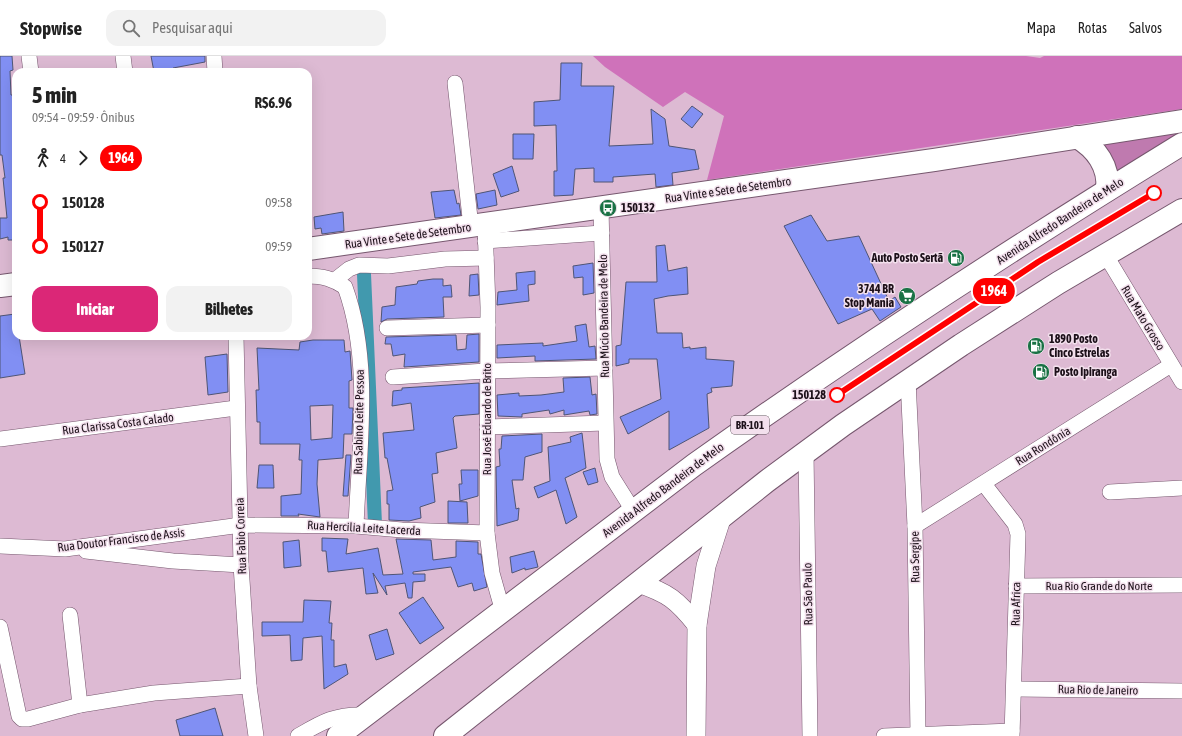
<!DOCTYPE html>
<html lang="pt">
<meta charset="utf-8">
<style>
body{margin:0;font-family:"Asap Condensed",sans-serif;background:#f2f2f2;color:#222;height:100vh;display:flex;flex-direction:column;font-size:15px;white-space:nowrap}
*{box-sizing:border-box;margin:0}
p{font-size:13px;color:#767676}
.icon{flex:none;width:22px;height:22px;fill:none;stroke:currentColor;stroke-width:2;stroke-linecap:round;stroke-linejoin:round}
.map{position:relative;flex:1;overflow:hidden}
.sheet{position:absolute;left:12px;top:12px;width:300px;height:272px;display:flex;flex-direction:column;background:#fff;border-radius:12px;box-shadow:0 4px 16px #0002}
.sheet>*{flex:none}
.badge{padding:0 8px;border-radius:13px;font-size:14px;line-height:26px}
.map>.badge{position:absolute;translate:-50% -50%;box-shadow:0 0 0 2px #fff}
.legs{display:flex;align-items:center;gap:6px;height:44px;padding:0 20px;font-size:13px}
.legs p{margin-inline-start:auto}
.head{display:flex;align-items:center;justify-content:space-between;height:68px;padding:0 20px}
h1{font-size:22px;font-weight:800;line-height:30px}
.button{display:flex;gap:8px;margin-top:auto;padding:8px 20px}
.button a{flex:1;height:46px;border-radius:12px;background:#db2777;color:#fff;font-size:16px;font-weight:800;line-height:46px;text-align:center}
.button a+a{background:#f2f2f2;color:#222}
ul{padding:0 20px;list-style:none}
li{display:flex;align-items:center;gap:14px;height:44px;font-size:15px}
li i{display:grid;place-items:center;width:6px;height:100%;margin:0 5px;background:currentColor}
li i::after{content:'';width:10px;height:10px;margin:-5px;border:3px solid;border-radius:50%;background:#fff}
li p{margin-inline-start:auto}
li:first-child i{background:linear-gradient(#0000 50%,currentColor 0)}
li:last-child i{background:linear-gradient(currentColor 50%,#0000 0)}
header{display:flex;align-items:center;gap:24px;box-sizing:border-box;height:56px;padding:0 20px;background:#fff;border-bottom:1px solid #e0e0e0}
header strong{font-size:19px}
nav{display:flex;gap:22px;margin-inline-start:auto;font-size:14px}
.search{width:280px;height:36px;background:#f2f2f2;display:flex;align-items:center;gap:10px;box-sizing:border-box;padding:0 14px;border-radius:12px;color:#767676;font-size:15px}
.map>svg:first-child{display:block}
</style>
<header>
<strong>Stopwise</strong>
<div class="search"><svg class="icon" aria-label="search" viewBox="0 0 24 24"><circle cx="10" cy="10" r="6"/><path d="M15 15l6 6"/></svg>Pesquisar aqui</div>
<nav><a>Mapa</a><a>Rotas</a><a>Salvos</a></nav>
</header>
<div class="map">
<svg width="1182" height="680" viewBox="0 0 1182 680">
<rect width="100%" height="100%" fill="#ddbad3"/>
<polygon fill="#bf7aaf" points="1182,69 1182,81 1115,120 1091,86"/>
<polygon fill="#cf72ba" points="593,0 1026,0 1040,2 1044,0 1182,0 1182,53 707,124 724,60 685,36 663,51 605,11"/>
<g fill="none" stroke-linecap="round" stroke-linejoin="round">
<polyline stroke="#4199ae" stroke-width="14" points="364,218 375,468"/>
</g>
<g fill="#818ff3" stroke="#4f5575" fill-rule="evenodd">
<polygon points="0,0 12,0 13,14 10,15 11,39 16,39 16,184 8,184 8,181 0,183 0,162 7,162 3,122 5,122 2,99 0,99"/>
<polygon points="151,0 205,0 205,6 173,12 174,16 154,16"/>
<polygon points="561,7 582,7 581,30 614,30 609,90 653,88 651,53 665,63 669,90 695,94 699,113 672,117 673,129 656,131 655,118 613,121 613,126 594,126 594,112 575,113 573,139 554,140 554,115 557,115 556,69 534,70 534,46 560,44"/>
<polygon points="692,50 703,58 692,72 681,63"/>
<polygon points="513,78 534,78 533,103 513,103"/>
<polygon points="512,110 519,135 501,141 493,118"/>
<polygon points="454,134 457,148 459,147 461,159 435,162 431,136"/>
<polygon points="495,134 497,149 478,153 476,138"/>
<polygon points="343,156 344,175 322,178 321,172 315,173 314,161"/>
<polygon points="811,159 827,185 859,180 889,245 895,241 901,251 880,265 872,253 838,268 784,170"/>
<polygon points="665,189 668,215 687,211 688,238 668,240 654,243 657,277 682,277 683,292 690,291 690,293 706,291 706,303 734,305 732,330 711,332 712,336 707,338 709,372 669,394 669,355 628,378 620,361 661,343 657,303 629,303 629,307 616,310 616,290 621,289 626,226 657,226 656,190"/>
<polygon points="593,207 594,237 583,239 583,221 574,222 573,210"/>
<polygon points="535,215 535,228 528,229 529,245 497,249 498,236 517,234 516,217"/>
<polygon points="478,218 479,239 469,240 470,219"/>
<polygon points="433,223 443,223 443,230 451,229 452,241 443,241 444,261 387,263 381,266 382,251 395,249 396,231 417,228 418,225"/>
<polygon points="15,258 16,280 19,280 25,318 0,322 0,260"/>
<polygon points="586,268 589,291 595,290 596,303 535,305 535,300 497,302 497,289 543,287 543,290 577,285 575,270"/>
<polygon points="479,278 479,306 404,311 405,298 393,300 391,288 385,288 386,281 456,279 457,294 466,293 467,279"/>
<path d="M313,284H344L345,296L350,295L352,324L349,325V352H353L352,378H344L343,402L318,404L317,428L320,461L298,458L299,460H281V440L301,438L302,404H299L300,388H260V366H257L256,334H259L257,292L299,294L300,286ZM333,349L332,382L311,384L310,350Z"/>
<polygon points="227,298 228,336 208,339 205,301"/>
<polygon points="590,321 592,339 596,338 597,358 590,359 589,355 564,359 564,354 550,358 549,354 522,358 522,361 498,360 497,339 519,337 519,340 541,339 564,336 563,322"/>
<polygon points="479,327 479,358 455,360 453,362 457,392 436,397 438,417 432,418 435,446 420,451 421,462 409,465 389,464 389,448 387,448 387,435 393,434 387,402 385,402 383,377 414,374 411,347 392,350 393,335 402,334 402,332"/>
<polygon points="582,377 586,412 565,422 577,461 566,468 556,434 538,442 534,431 550,425 548,391 571,386 570,381"/>
<polygon points="542,378 542,396 525,401 523,424 512,424 516,453 519,452 518,464 497,470 496,411 500,410 499,393 501,393 502,380"/>
<polygon points="346,399 351,399 348,440 343,440"/>
<polygon points="259,409 273,409 274,432 257,432"/>
<polygon points="595,412 598,426 588,429 583,416"/>
<polygon points="461,414 478,414 478,440 460,445 459,428 462,428"/>
<polygon points="448,445 467,446 468,467 448,467"/>
<polygon points="322,482 348,483 346,498 378,492 383,519 403,518 396,483 431,484 433,504 456,501 456,485 478,486 478,498 481,498 487,531 474,535 472,527 458,531 451,511 413,516 413,518 425,518 425,525 413,526 412,542 408,542 405,527 385,530 387,539 373,517 378,537 366,538 363,512 328,516 326,495 322,495"/>
<polygon points="299,484 301,510 284,512 283,486"/>
<polygon points="534,495 538,511 525,514 525,512 512,517 510,501"/>
<polygon points="423,541 444,572 420,588 399,557"/>
<polygon points="304,544 331,545 329,567 332,567 331,584 334,584 334,611 346,608 348,618 324,633 322,580 303,582 302,604 291,605 290,579 262,580 262,566 303,566"/>
<polygon points="387,573 394,598 376,604 369,579"/>
<polygon points="215,652 223,680 180,680 176,664"/>
</g>
<g fill="none" stroke-linecap="round" stroke-linejoin="round">
<defs>
<g id="minor">
<polyline points="29,0 31,16"/>
<polyline points="123,0 125,16"/>
<polyline points="214,0 215,16"/>
<polyline points="455,27 471,171"/>
<polyline points="601,152 607,403 612,421 634,456"/>
<polyline points="485,169 488,251 487,477 492,517 503,556"/>
<polyline points="485,185 602,177"/>
<polyline points="1105,198 1182,326"/>
<path d="M308,220C323,220 333,223 345,231C372,305 359,393 356,470"/>
<polyline points="335,224 349,213 359,209 388,210 445,203 486,202"/>
<polyline points="387,272 488,269"/>
<polyline points="236,280 241,509 249,630 256,680"/>
<polyline points="393,321 486,315 605,312"/>
<polyline points="908,324 915,470 918,679"/>
<polyline points="487,371 605,367"/>
<polyline points="0,383 236,352"/>
<polyline points="806,396 810,680"/>
<polyline points="984,428 1015,468 1018,478 1012,680"/>
<polyline points="1110,436 1182,432"/>
<polyline points="915,470 1171,309"/>
<polyline points="0,490 65,493 241,469 356,470 402,474 487,477"/>
<polyline points="86,495 173,505 241,509"/>
<polyline points="1016,530 1182,529"/>
<polyline points="70,559 80,649"/>
<polyline points="0,571 19,660 22,663 28,663 80,649 154,637 249,630"/>
<polyline points="1014,633 1182,635"/>
<path d="M298,680C322,666 335,658 364,659"/>
<polyline points="884,680 1012,675"/>
</g>
<g id="tertiary">
<path d="M638,527C668,537 677,544 697,569"/>
<polyline points="696,680 697,569 706,510 722,460"/>
</g>
<g id="primary">
<path d="M1077,81C1096,92 1110,111 1107,134"/>
<polyline points="308,193 934,104 1182,65"/>
<polyline points="0,230 16,228"/>
</g>
<g id="trunk">
<path d="M338,680L694,409C853,296 1016,190 1182,88"/>
<polyline points="445,680 767,425 843,369 961,289 1058,227 1182,154"/>
</g>
</defs>
<use href="#minor" stroke="#76576e" stroke-width="16"/>
<use href="#tertiary" stroke="#76576e" stroke-width="20"/>
<use href="#primary" stroke="#76576e" stroke-width="24"/>
<use href="#trunk" stroke="#76576e" stroke-width="24"/>
<use href="#minor" stroke="#fff" stroke-width="15"/>
<use href="#tertiary" stroke="#fff" stroke-width="19"/>
<use href="#primary" stroke="#fff" stroke-width="22"/>
<use href="#trunk" stroke="#fff" stroke-width="22"/>
</g>
<g fill="none" stroke-linecap="round" stroke-linejoin="round">
<defs>
<polyline id="line-1" points="837,339 1038,206 1154,137"/>
</defs>
<use href="#line-1" stroke="#fff" stroke-width="9"/>
<use href="#line-1" stroke="#f00" stroke-width="6"/>
</g>
<defs>
<symbol id="bus-disc" viewBox="-11 -11 22 22"><circle r="9.5" fill="#1a7245" stroke="#f3e0ed"/><path d="M-5-6H5V4H4V6H2V4H-2V6H-4V4H-5ZM-3.5-4V0h7V-4ZM-3.5 1.2v1.5H-2V1.2ZM2 1.2v1.5H3.5V1.2Z" fill="#fff"/></symbol>
<symbol id="fuel-disc" viewBox="-11 -11 22 22"><circle r="9.5" fill="#1a7245" stroke="#f3e0ed"/><path d="M-5.5-6h7V0h2V4h1.3V-2.5L3-4.5l.8-.8L6-3V5H2.5V1h-1V6h-7ZM-4.2-4.7v3.2H.2V-4.7Z" fill="#fff"/></symbol>
<symbol id="supermarket-disc" viewBox="-11 -11 22 22"><circle r="9.5" fill="#1a7245" stroke="#f3e0ed"/><path d="M-6-5.5h2.5l.6 2H6L4.5 2H-2.5L-4.4-4H-6ZM-1.5 3.2a1.3 1.3 0 1 0 .1 0ZM3 3.2a1.3 1.3 0 1 0 .1 0Z" fill="#fff"/></symbol>
</defs>
<g fill-rule="evenodd">
<use href="#bus-disc" x="598" y="142" width="20" height="20"/>
<use href="#fuel-disc" x="946" y="192" width="20" height="20"/>
<use href="#supermarket-disc" x="897" y="230" width="20" height="20"/>
<use href="#fuel-disc" x="1026" y="280" width="20" height="20"/>
<use href="#fuel-disc" x="1031" y="306" width="20" height="20"/>
</g>
<g fill="#fff" stroke="#f00" stroke-width="2">
<circle cx="1154" cy="137" r="7"/>
<circle cx="837" cy="339" r="7"/>
</g>
<g text-anchor="middle" dominant-baseline="central" stroke-width="3" stroke-linejoin="round" paint-order="stroke">
<rect fill="#f3e0ed" stroke="#5c4e59" stroke-width="1" x="731" y="360" width="38" height="18" rx="3"/>
<g font-size="11" font-weight="bold" fill="#1c1019">
<text x="750" y="369">BR-101</text>
</g>
<g font-size="12" fill="#1c1019" stroke="#f3e0ed">
<text transform="translate(728 134) rotate(-8)">Rua Vinte e Sete de Setembro</text>
<text transform="translate(1060 165) rotate(-33)">Avenida Alfredo Bandeira de Melo</text>
<text transform="translate(408 180) rotate(-8)">Rua Vinte e Sete de Setembro</text>
<text transform="translate(604 260) rotate(-91)">Rua Múcio Bandeira de Melo</text>
<text transform="translate(1143 262) rotate(59)">Rua Mato Grosso</text>
<text transform="translate(487 363) rotate(-90)">Rua José Eduardo de Brito</text>
<text transform="translate(359 366) rotate(-89)">Rua Sabino Leite Pessoa</text>
<text transform="translate(118 368) rotate(-7)">Rua Clarissa Costa Calado</text>
<text transform="translate(1043 390) rotate(-32)">Rua Rondônia</text>
<text transform="translate(663 434) rotate(-37)">Avenida Alfredo Bandeira de Melo</text>
<text transform="translate(364 472) rotate(3)">Rua Hercilia Leite Lacerda</text>
<text transform="translate(241 480) rotate(-92)">Rua Fabio Correia</text>
<text transform="translate(121 484) rotate(-7)">Rua Doutor Francisco de Assis</text>
<text transform="translate(915 501) rotate(-91)">Rua Sergipe</text>
<text x="1099" y="530">Rua Rio Grande do Norte</text>
<text transform="translate(808 538) rotate(-91)">Rua São Paulo</text>
<text transform="translate(1016 548) rotate(-89)">Rua Africa</text>
<text transform="translate(1098 634) rotate(1)">Rua Rio de Janeiro</text>
</g>
<g font-size="12" font-weight="bold" fill="#1c1019" stroke="#f3e0ed" text-anchor="start">
<text x="621" y="152">150132</text>
<text x="943" y="202" text-anchor="end">Auto Posto Sertã</text>
<text x="894" y="233" text-anchor="end">3744 BR<tspan x="894" dy="14">Stop Mania</tspan></text>
<text x="1049" y="283">1890 Posto<tspan x="1049" dy="14">Cinco Estrelas</tspan></text>
<text x="1054" y="316">Posto Ipiranga</text>
</g>
<g font-size="12" font-weight="bold" fill="#1c1019" stroke="#f3e0ed" text-anchor="end">
<text x="826" y="339">150128</text>
</g>
</g>
</svg>
<b class="badge" style="left:994px;top:235px;background:#f00;color:#fff">1964</b>
<section class="sheet">
<div class="head"><div><h1>5 min</h1><p>09:54 – 09:59 · Ônibus</p></div><b>R$6.96</b></div>
<div class="legs"><svg class="icon" aria-label="walk" viewBox="0 0 24 24"><circle cx="13" cy="4" r="2"/><path d="M13 8l-2 6 4 7M11 14l-3 7M7 12l3-4h3l4 4"/></svg>4<svg class="icon" aria-label="forward" viewBox="0 0 24 24"><path d="M9 5l7 7-7 7"/></svg><b class="badge" style="background:#f00;color:#fff">1964</b></div>
<ul>
<li><i style="color:#f00"></i><b>150128</b><p>09:58</p></li>
<li><i style="color:#f00"></i><b>150127</b><p>09:59</p></li>
</ul>
<div class="button"><a>Iniciar</a><a>Bilhetes</a></div>
</section>
</div>
